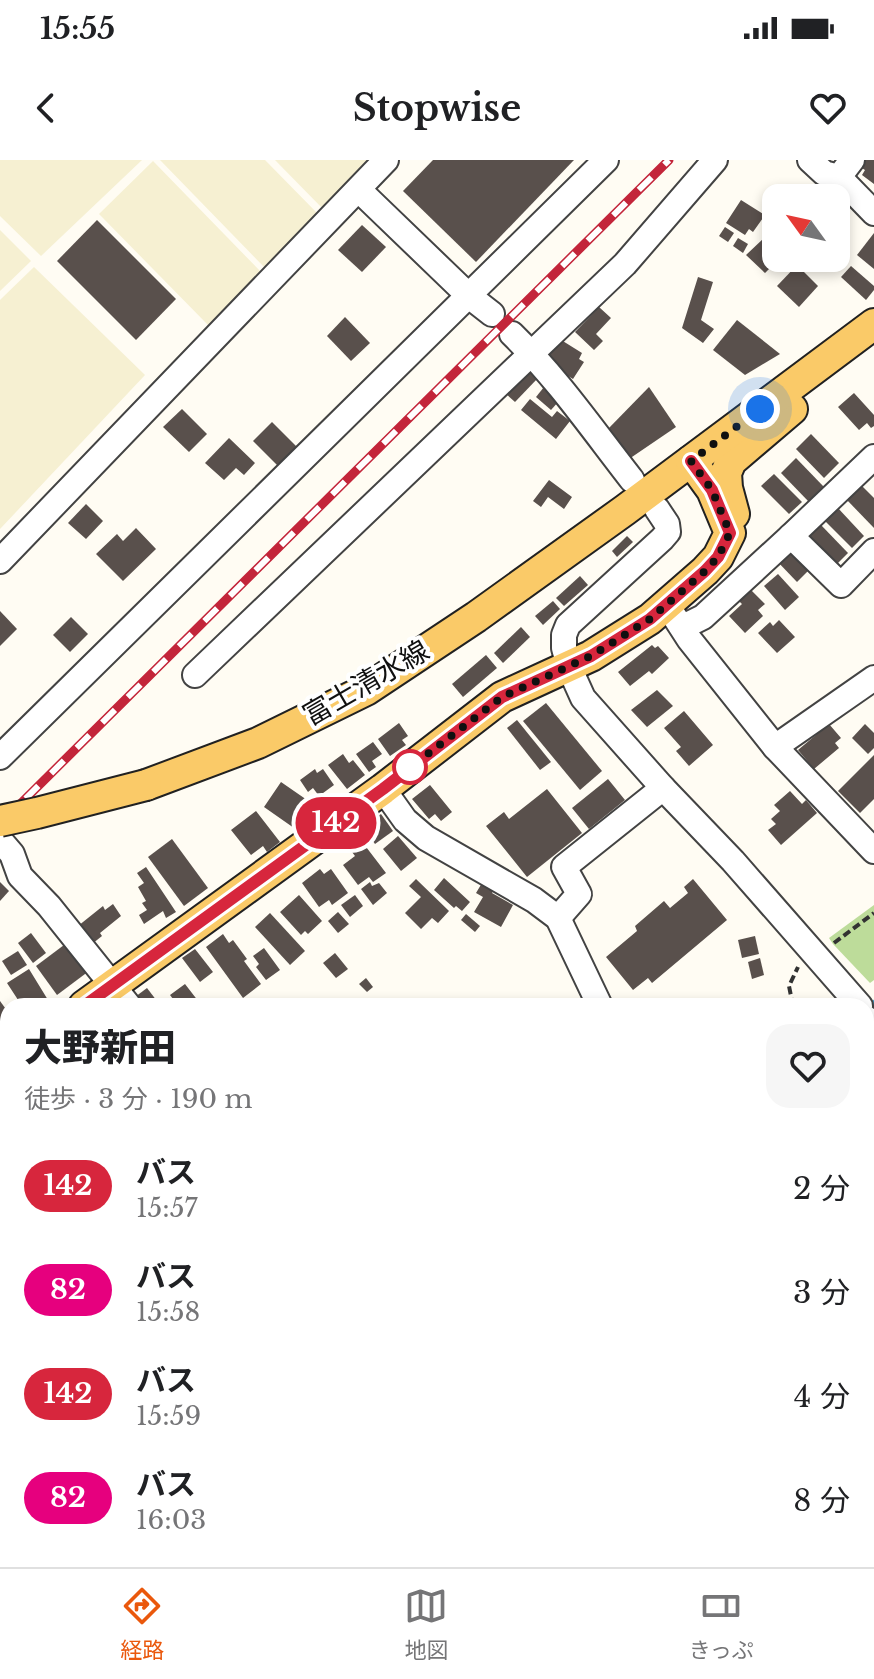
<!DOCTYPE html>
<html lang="ja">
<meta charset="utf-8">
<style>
body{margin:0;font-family:"Libre Baskerville","Noto Sans JP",serif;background:#f6f6f6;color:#202124;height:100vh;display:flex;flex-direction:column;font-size:30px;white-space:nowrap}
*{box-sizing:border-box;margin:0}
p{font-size:26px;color:#757577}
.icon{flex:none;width:44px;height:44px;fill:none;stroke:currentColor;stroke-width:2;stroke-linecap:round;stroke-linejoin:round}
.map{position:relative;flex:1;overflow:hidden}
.sheet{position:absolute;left:0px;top:838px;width:874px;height:570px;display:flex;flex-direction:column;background:#fff;border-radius:24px 24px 0 0;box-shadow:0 4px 12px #0003}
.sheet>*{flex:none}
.badge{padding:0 16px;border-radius:26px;font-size:28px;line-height:52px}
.needle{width:52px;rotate:303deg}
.tools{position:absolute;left:762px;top:24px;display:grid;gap:16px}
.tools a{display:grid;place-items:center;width:88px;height:88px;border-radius:16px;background:#fff;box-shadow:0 4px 12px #0003;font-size:40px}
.you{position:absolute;width:40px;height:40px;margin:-20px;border:6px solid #fff;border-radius:50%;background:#1a73e8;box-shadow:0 0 0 12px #1a73e833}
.map>.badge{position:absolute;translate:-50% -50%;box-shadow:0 0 0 4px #fff}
.round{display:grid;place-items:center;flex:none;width:84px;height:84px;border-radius:24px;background:#f6f6f6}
.headline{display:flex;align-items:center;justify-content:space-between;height:136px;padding:0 24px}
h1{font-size:38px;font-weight:800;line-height:60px}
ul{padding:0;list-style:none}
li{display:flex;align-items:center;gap:24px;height:104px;padding:0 24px}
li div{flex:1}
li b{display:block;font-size:30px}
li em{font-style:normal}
li .badge{min-width:88px;font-weight:700;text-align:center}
.status{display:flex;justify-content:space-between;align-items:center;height:56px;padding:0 40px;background:#fff;direction:ltr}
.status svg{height:22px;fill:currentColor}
header{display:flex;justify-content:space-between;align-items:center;height:104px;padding:0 24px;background:#fff;font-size:36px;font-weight:800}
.tabs{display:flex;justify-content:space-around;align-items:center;height:112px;border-top:2px solid #e0e0e0;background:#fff;font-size:22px;color:#757577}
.tabs a{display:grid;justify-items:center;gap:4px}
.tabs .active{color:#ea580c}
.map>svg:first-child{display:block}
</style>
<div class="status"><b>15:55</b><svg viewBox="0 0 49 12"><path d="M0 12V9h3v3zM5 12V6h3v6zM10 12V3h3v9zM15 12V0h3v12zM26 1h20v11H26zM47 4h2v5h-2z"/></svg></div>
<header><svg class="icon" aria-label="back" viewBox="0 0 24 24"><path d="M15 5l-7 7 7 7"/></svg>Stopwise<svg class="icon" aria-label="heart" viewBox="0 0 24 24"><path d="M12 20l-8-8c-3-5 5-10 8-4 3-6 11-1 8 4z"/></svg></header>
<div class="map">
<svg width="874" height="1407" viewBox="0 0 874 1407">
<rect width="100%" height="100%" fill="#fffcf3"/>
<g fill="#f6f0d2">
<polygon points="0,0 142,0 41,96 0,56"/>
<polygon points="160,0 265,0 320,56 266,109"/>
<polygon points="275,0 379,0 326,52"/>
<polygon points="153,1 262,113 208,165 99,54"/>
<polygon points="0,70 31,101 0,131"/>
<polygon points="34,107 145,215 0,369 0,140"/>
</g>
<g fill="#bddc9a">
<polygon points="874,745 874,820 870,823 833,784 829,778"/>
<polygon points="379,1400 818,1400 809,1407 375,1407"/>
</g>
<polygon fill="#b7e5f7" stroke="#3ca1d0" stroke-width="2" points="874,841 874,1295 866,1303 866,849"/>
<g fill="#59504c">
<polygon points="433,0 574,0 476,102 403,31"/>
<polygon points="865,0 874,0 874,24 862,15 865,10 860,7"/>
<polygon points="741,40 765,55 753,72 749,69 745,75 726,63"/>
<polygon points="97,60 176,139 136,180 57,101"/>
<polygon points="362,65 386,87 362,112 338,90"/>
<polygon points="725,67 734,73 728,82 719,76"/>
<polygon points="874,73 874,109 857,95"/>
<polygon points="766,76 776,86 776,98 780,98 765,113 746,95"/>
<polygon points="738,78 748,84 743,93 733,86"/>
<polygon points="797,105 818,126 799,147 777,126"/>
<polygon points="851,106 874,126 874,130 866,140 841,117"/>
<polygon points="698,117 713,122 701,160 714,169 703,183 682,168"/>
<polygon points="599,147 611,158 596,174 603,181 594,190 575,172"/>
<polygon points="345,157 370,183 351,201 327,176"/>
<polygon points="737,160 780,194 745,215 713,190"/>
<polygon points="558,178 582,193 579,199 584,202 573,219 543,201"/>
<polygon points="527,208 538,218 515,242 504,232"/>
<polygon points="544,227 559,241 551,250 536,237"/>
<polygon points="649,227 676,267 629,299 608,269"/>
<polygon points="854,233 874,255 874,266 871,268 867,263 859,270 838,247"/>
<polygon points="530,239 552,257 557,251 570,261 556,279 521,250"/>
<polygon points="182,249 207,274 189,292 163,267"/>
<polygon points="272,262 297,287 278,306 253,281"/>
<polygon points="811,274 839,303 824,318 796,289"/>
<polygon points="229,278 255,303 244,315 236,308 224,320 205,303"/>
<polygon points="796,298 824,327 809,342 781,313"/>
<polygon points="774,314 802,342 789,354 761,326"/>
<polygon points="549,320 572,337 564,349 548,337 541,347 533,341"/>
<polygon points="861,325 874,338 874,368 846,339"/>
<polygon points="86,344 103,361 86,379 68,363"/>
<polygon points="837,347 864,376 852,388 824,360"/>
<polygon points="821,365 848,393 836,405 808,377"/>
<polygon points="136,368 156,389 123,421 96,394 117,374 123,381"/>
<polygon points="627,376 633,382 617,397 612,391"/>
<polygon points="788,386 810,409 797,422 775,399"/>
<polygon points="778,414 799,437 785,450 764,426"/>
<polygon points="580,416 588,425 564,446 556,438"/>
<polygon points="751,430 765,444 758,450 763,456 745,473 729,456 742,444 739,441"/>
<polygon points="553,441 560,449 543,465 535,456"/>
<polygon points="0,451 17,469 0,486"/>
<polygon points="71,457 88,474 70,492 53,475"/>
<polygon points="779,460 795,477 777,493 758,473 770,462 773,466"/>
<polygon points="521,467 530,477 503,503 494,493"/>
<polygon points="652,485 655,488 658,486 669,498 652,514 649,511 630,526 618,512"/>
<polygon points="486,495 497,508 463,537 452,524"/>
<polygon points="657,530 673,546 647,567 631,550"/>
<polygon points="546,543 602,611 580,630 523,561"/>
<polygon points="684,551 713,585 689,606 676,591 681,587 664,568"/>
<polygon points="517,560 551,602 540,610 507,568"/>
<polygon points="399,563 408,576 402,580 406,585 390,596 378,579"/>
<polygon points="829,564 841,578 835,583 839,588 814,609 798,590"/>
<polygon points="865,564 874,573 874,588 868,594 852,578"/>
<polygon points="373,582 382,594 372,601 376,607 369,612 356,594"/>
<polygon points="343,594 349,603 353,600 365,615 347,629 328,605"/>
<polygon points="874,595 874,639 860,653 838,631"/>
<polygon points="315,609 317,613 323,609 334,625 319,636 313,628 308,632 300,620"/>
<polygon points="608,619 625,640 589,669 572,648"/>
<polygon points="281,622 307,640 300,651 304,654 294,668 264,647"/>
<polygon points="430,625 452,652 441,661 435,654 429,659 412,639"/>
<polygon points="547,629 582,673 527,717 486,666 504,652 509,659"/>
<polygon points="790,631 802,644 806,640 817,653 781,685 768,670 776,664 771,659 780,651 774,645"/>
<polygon points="256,651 280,682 267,692 263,686 251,695 231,670"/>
<polygon points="381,654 393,671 375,684 363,667"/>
<polygon points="398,676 417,698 401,711 383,689"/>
<polygon points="172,679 208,728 184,746 148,697"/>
<polygon points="360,679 386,713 373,722 369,717 358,725 343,705 355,696 349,688"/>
<polygon points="146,707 176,752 166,758 163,751 144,764 139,755 147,750 142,743 146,741 138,727 144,723 137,713"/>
<polygon points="320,709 324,714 331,709 348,733 332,745 329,740 319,747 302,723"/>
<polygon points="444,718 470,742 462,751 456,746 454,748 434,730"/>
<polygon points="416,719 449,751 438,763 432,758 421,769 405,753 421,737 409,726"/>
<polygon points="693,719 727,760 652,823 648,818 633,830 606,797 637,771 635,766 664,741 670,748 688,733 684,727"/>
<polygon points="0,722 9,731 0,741"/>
<polygon points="370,722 372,726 379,723 387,733 373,745 361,729"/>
<polygon points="482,723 494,730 492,733 513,745 501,767 474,752 483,737 476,733"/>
<polygon points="299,735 322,761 308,774 305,771 301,775 280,752"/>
<polygon points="355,735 363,746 350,757 341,745"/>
<polygon points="113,744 121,756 100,773 102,776 92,784 78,766 103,746 105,750"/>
<polygon points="338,752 349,764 338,773 328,761"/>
<polygon points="270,753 305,791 290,805 255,767"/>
<polygon points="466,754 480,766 475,772 461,760"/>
<polygon points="31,773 46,793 33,803 18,783"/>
<polygon points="223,774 229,783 233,780 247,799 244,801 261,824 243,838 206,787"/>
<polygon points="755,776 759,794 742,798 738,780"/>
<polygon points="68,782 89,811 57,835 36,806"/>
<polygon points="264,788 280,810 266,820 256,807 259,804 253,796"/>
<polygon points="195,789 213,812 200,822 182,798"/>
<polygon points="18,791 27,805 11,815 2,801"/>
<polygon points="335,793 348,809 336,818 323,803"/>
<polygon points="760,798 764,815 752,819 748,802"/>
<polygon points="29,809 48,840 45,842 48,846 22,846 7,823"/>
<polygon points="366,818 373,827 367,832 359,824"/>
<polygon points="185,824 202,846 163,846 173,839 170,835"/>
<polygon points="147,828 160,845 158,846 136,846 131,840"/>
<polygon points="0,841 8,852 8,855 0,861"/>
<polygon points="0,977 8,986 8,1009 0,1016"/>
<polygon points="0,1121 8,1126 8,1142 0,1154"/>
<polygon points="8,1189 8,1207 0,1202"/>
<polygon points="0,1208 8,1213 8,1239 0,1234"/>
<polygon points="8,1248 8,1270 0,1265 0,1262"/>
<polygon points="3,1330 8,1333 8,1344 0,1356 0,1335"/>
<polygon points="8,1361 8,1379 0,1374"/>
</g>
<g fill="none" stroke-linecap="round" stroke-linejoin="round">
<defs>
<g id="minor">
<polyline points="810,0 824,13 839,17 852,0"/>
<polyline points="839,17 874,53"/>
<polyline points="359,30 469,136 492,154"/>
<path d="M512,174C557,218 593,270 632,320"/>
<polyline points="657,349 667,364 668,372 662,379 568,465 564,475 564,488 569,507 583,538 663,628 733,701 860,846"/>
<polyline points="791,376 841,425 874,391"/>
<polyline points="0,401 386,0"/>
<polyline points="667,445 689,479 775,587 874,518"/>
<polyline points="683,467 703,457 791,376 874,297"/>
<polyline points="195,515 625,104 715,0"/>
<polyline points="775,587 874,691"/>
<polyline points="0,597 606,0"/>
<polyline points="383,629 405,660 426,678 534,740 558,758 600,846"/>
<polyline points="0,680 12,694 20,716 49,746 129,846"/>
<polyline points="558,758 579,734 564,707 663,628"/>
<polyline points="866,858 874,890"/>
<polyline points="0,1177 8,1166"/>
<polyline points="0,1275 8,1280"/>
<polyline points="307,1400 311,1407"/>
</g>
<g id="major">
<polyline points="734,354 727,328 726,313 731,301 792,249"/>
<polyline points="146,625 258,583 366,530 476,457 625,350 874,164"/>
<polyline points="84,846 383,629 502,537 591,496 650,459 705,411 718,397 730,373 712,330 691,301"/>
<polyline points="0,910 8,904"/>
</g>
</defs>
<use href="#minor" stroke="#434343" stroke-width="28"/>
<use href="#major" stroke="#212121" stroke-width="34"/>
<g stroke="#323232" stroke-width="4" stroke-dasharray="8 4" stroke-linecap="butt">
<polyline points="834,783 874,753"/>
<polyline points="793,846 789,826 798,807"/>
<polyline points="866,1387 874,1393"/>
<polyline points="396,1407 401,1400"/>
<polyline points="644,1407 651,1400"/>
<polyline points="871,1407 874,1404"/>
</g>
<use href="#minor" stroke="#fff" stroke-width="24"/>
<use href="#major" stroke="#faca68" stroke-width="30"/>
<defs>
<polyline id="rail" points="0,664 669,0"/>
</defs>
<use href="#rail" stroke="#c3253a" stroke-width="9"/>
<use href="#rail" stroke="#fff" stroke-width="6" stroke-dasharray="18" stroke-linecap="butt"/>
<defs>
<polyline id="major-bridge" points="0,661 37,653 146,625"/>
</defs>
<use href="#major-bridge" stroke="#212121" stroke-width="34" stroke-linecap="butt"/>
<use href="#major-bridge" stroke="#faca68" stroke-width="30"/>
</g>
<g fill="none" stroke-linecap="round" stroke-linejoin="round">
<defs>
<polyline id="line" points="84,846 383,629 502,537 591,496 650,459 705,411 718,397 730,373 712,330 691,301"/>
</defs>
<use href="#line" stroke="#fff" stroke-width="18"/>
<use href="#line" stroke="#d7263d" stroke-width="12"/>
<polyline stroke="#101010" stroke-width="8" stroke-dasharray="0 14.4" points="410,607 408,609 502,537 591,496 650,459 705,411 718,397 730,373 712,330 691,301 760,249"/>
</g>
<circle fill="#fff" stroke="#d7263d" stroke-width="4" cx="410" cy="607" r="16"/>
<g text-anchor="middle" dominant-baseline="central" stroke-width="8" stroke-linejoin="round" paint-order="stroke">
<g font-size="28" fill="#101010" stroke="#fff">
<text transform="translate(366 523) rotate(-30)">富士清水線</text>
</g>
</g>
</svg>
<div class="tools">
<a><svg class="needle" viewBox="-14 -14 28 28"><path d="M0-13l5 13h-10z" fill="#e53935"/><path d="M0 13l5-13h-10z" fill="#757577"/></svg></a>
</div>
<div class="you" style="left:760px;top:249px"></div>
<b class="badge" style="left:336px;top:663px;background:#d7263d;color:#fff">142</b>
<section class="sheet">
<div class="headline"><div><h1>大野新田</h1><p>徒歩 · 3 分 · 190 m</p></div><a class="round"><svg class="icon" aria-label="heart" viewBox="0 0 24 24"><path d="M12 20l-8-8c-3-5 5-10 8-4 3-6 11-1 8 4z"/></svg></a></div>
<ul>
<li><span class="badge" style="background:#d7263d;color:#fff">142</span><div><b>バス</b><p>15:57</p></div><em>2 分</em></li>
<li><span class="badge" style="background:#e6007e;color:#fff">82</span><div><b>バス</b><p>15:58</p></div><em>3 分</em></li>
<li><span class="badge" style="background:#d7263d;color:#fff">142</span><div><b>バス</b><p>15:59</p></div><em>4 分</em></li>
<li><span class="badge" style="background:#e6007e;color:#fff">82</span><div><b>バス</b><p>16:03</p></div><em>8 分</em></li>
</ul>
</section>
</div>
<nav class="tabs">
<a class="active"><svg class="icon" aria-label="directions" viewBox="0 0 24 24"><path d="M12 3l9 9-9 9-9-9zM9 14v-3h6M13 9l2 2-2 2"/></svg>経路</a>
<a><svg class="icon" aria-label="map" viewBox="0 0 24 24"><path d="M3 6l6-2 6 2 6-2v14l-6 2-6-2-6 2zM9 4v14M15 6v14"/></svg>地図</a>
<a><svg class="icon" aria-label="tickets" viewBox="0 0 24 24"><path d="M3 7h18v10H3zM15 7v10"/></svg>きっぷ</a>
</nav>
